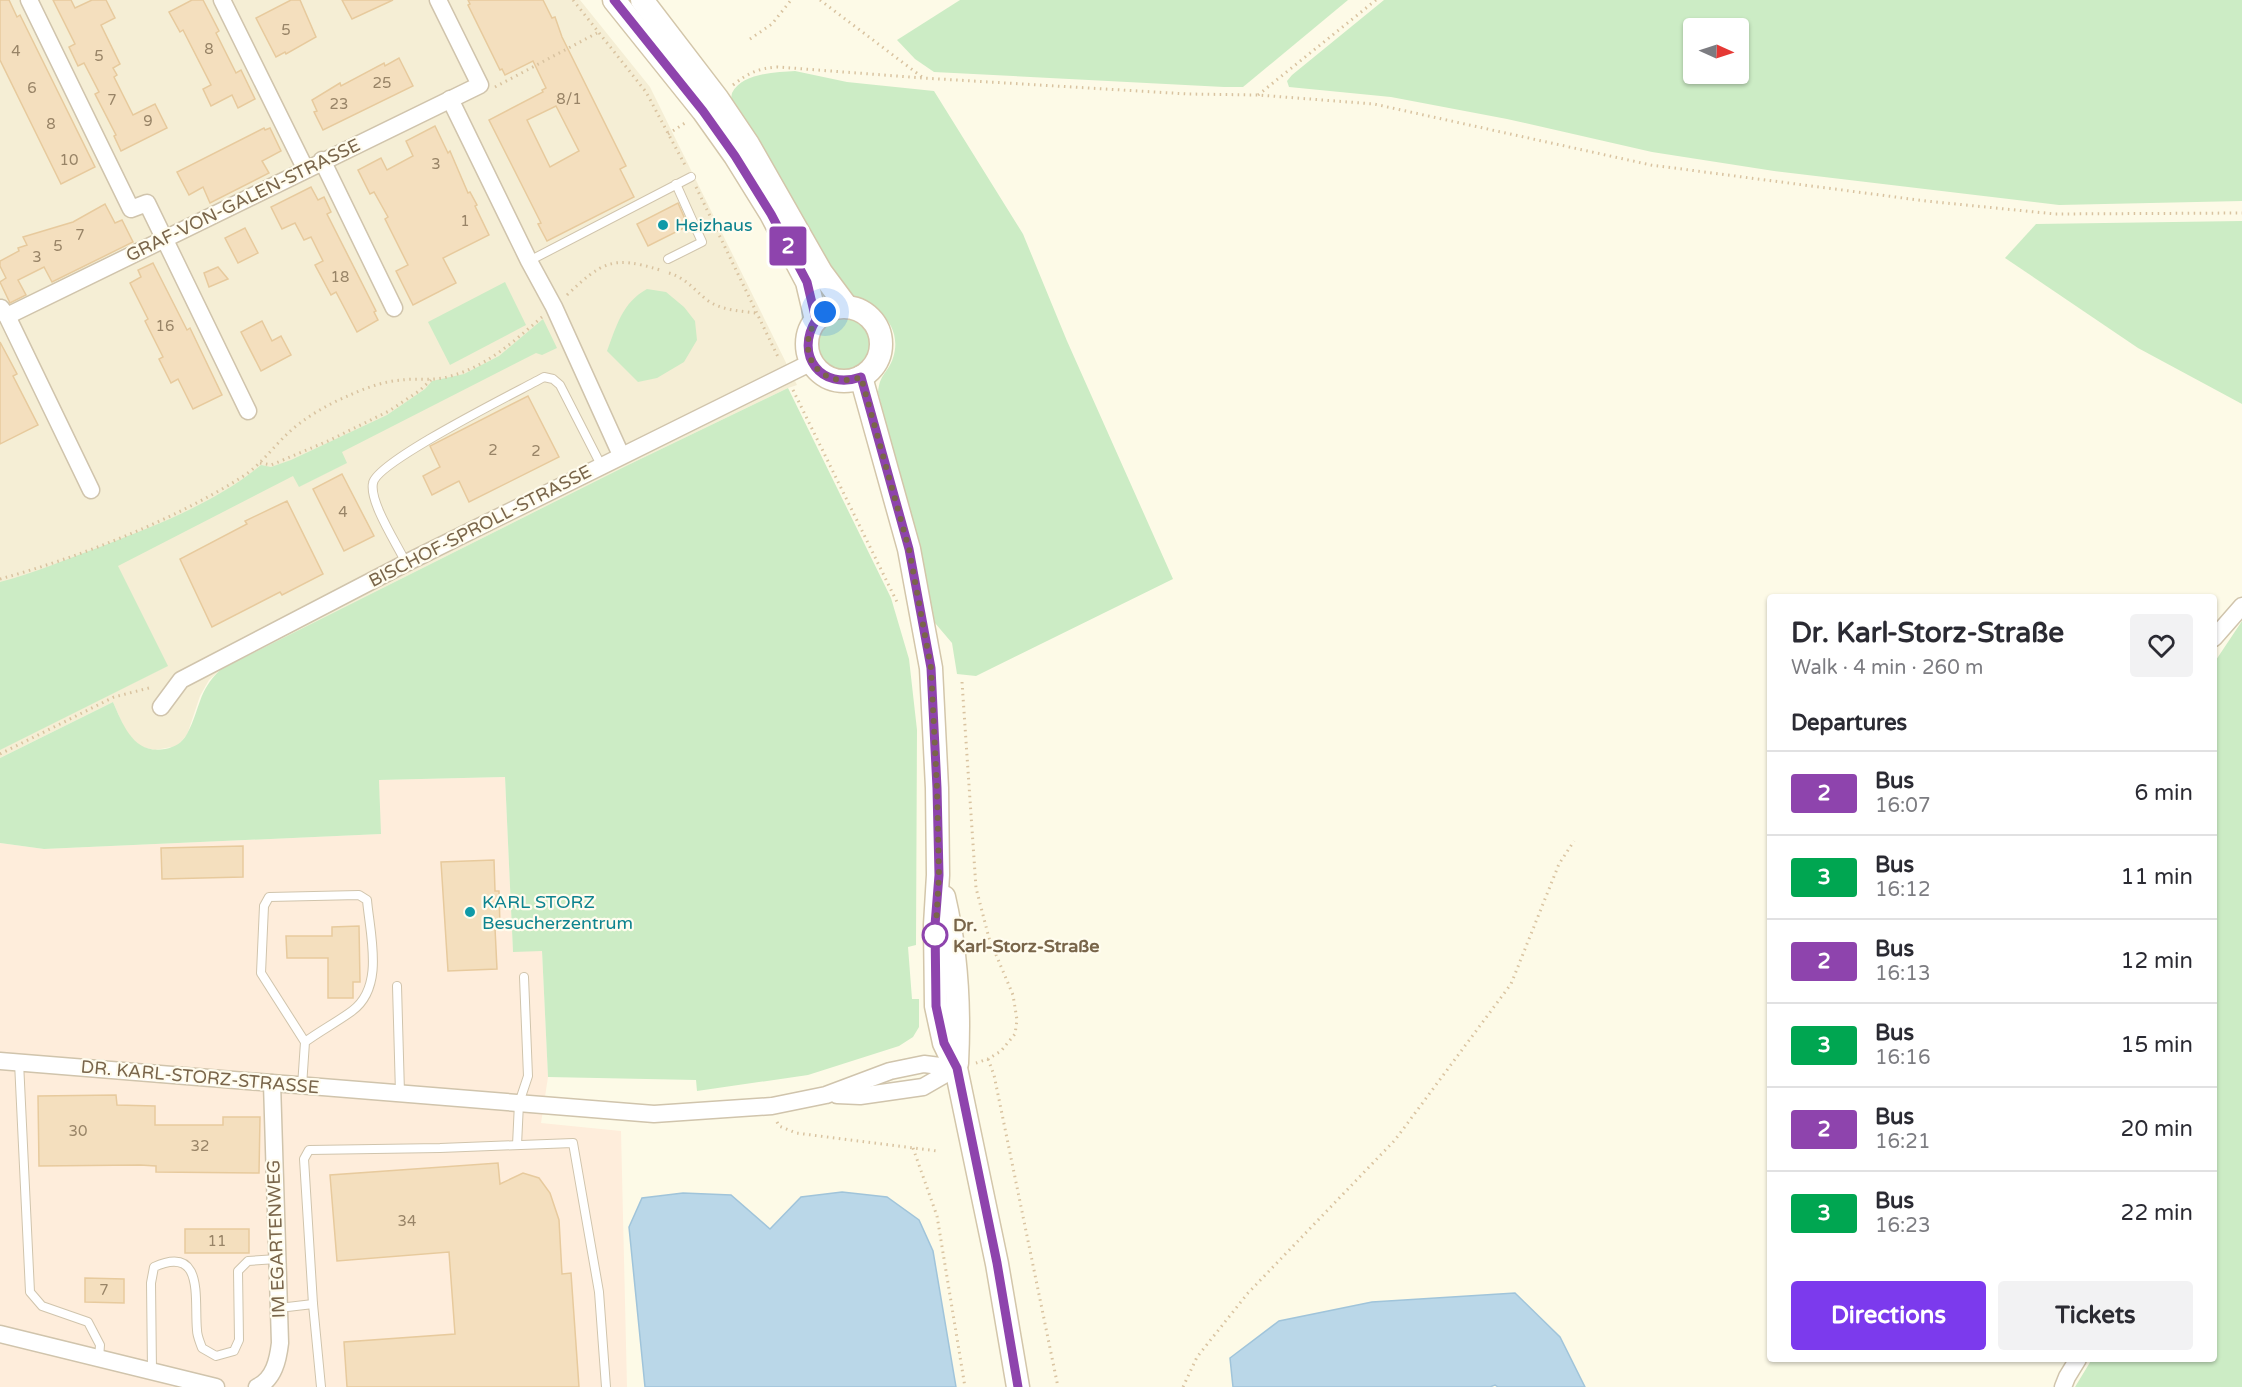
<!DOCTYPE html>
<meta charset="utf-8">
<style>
body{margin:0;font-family:"Varela Round",sans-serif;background:#f2f2f3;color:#2b2b33;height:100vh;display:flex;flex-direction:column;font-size:22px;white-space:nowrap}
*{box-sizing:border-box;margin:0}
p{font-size:20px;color:#7c7c81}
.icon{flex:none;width:33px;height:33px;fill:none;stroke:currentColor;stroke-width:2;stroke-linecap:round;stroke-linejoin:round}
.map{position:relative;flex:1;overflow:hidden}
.panel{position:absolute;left:1767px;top:594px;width:450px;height:768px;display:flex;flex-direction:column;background:#fff;border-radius:6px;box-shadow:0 2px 4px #0004}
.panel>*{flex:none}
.badge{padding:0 12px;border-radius:4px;font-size:21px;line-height:39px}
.needle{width:39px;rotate:93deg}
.tools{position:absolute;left:1683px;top:18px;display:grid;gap:12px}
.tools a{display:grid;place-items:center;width:66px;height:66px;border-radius:6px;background:#fff;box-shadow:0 2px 4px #0004;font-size:30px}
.you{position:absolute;width:30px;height:30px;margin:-15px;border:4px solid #fff;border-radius:50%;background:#1a73e8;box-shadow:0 0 0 9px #1a73e833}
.map>.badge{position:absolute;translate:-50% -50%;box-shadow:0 0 0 3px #fff}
h2{padding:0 24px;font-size:22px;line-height:54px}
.round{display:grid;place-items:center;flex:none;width:63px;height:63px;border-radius:6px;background:#f2f2f3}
.overview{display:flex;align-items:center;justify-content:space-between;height:102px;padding:0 24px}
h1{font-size:28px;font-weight:800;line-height:45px}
.cta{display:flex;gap:12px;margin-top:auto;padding:12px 24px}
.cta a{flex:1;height:69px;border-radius:6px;background:#7c3aed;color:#fff;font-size:24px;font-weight:800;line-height:69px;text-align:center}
.cta a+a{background:#f2f2f3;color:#2b2b33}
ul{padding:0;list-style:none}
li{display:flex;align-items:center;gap:18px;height:84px;padding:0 24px;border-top:2px solid #e1e1e2}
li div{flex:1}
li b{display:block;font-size:22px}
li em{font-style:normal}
li .badge{min-width:66px;font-weight:700;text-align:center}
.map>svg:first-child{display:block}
</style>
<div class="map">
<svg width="2242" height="1387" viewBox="0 0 2242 1387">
<rect width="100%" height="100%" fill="#fdfae7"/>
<polygon fill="#f5eed5" points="0,0 580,0 650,87 797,385 788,388 626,466 221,669 209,680 200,696 187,735 177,746 155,750 141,747 126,732 113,702 0,758"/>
<polygon fill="#feeddb" points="505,777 513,951 542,951 548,1077 541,1123 621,1131 627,1387 0,1387 0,843 44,849 380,834 379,780"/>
<g fill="#ccecc5" fill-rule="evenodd">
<polygon points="960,0 1348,0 1243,87 1224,87 934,72 915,59 897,40"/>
<path d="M1384,0H2242V201L2059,205L1774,171L1652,152L1507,119L1391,97L1289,87L1287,81L1292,75ZM1694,28H1738V74H1694Z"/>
<path d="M795,71L847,82L934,91L1023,234L1067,341L1173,579L976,676L957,674L952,643L935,623L925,573L878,392C880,373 888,373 893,358C904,324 874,302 846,293L731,107C731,103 731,97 732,93C742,73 777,72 795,71Z"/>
<polygon points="2242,221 2242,404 2138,348 2005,258 2036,224"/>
<polygon points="505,282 526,325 450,365 428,322"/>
<path d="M647,289L666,292L684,307L695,321L697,340L684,362L657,378L638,382L607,351C617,325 622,303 647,289Z"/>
<circle cx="845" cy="343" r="27"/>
<path d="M543,319L557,348L542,355L536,353L342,452L347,463L299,487L293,476L118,566L168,666L0,750V582C34,573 67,559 100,547C156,525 214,504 261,465L271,467L291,460L387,415L425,389L432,381L464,374L499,356Z"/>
<path d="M788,388L891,598L909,659L917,730L916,945L908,947L912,999H919V1027L913,1037L899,1046L808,1075L697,1091L696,1080L548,1077L542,951L513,952L505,777L379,780L381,834L44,849L0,843V758L113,702C123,725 134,755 165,749C175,747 182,743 187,734C201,708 197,692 221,669L626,466Z"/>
<polygon points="2242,621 2242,1387 2075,1387 2092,1359 2214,1359 2214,663"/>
</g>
<g fill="#bad7e8" stroke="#a0c4da" stroke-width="1.5">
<polygon points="842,1192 887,1197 919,1220 933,1251 956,1387 645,1387 629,1227 642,1198 683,1193 731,1195 770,1229 801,1197"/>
<polygon points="1515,1293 1560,1337 1585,1387 1498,1387 1495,1385 1490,1387 1233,1387 1230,1358 1279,1321 1372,1302"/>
</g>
<g fill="#f4dfbe" stroke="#e7ca9d" stroke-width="1.5" fill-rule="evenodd">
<polygon points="0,0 9,0 17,17 20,15 95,167 61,184 0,60"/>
<polygon points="53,0 71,0 75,8 92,0 106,0 115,18 101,25 120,64 113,68 117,75 114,77 133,115 155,104 167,128 121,151 114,136 116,135 95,94 99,92 84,63 78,66 69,47 75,44"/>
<polygon points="192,0 203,0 219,31 216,33 236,73 241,70 255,99 238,108 232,95 211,106 203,89 211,85 183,30 180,32 169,12"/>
<polygon points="291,0 300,0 316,37 286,54 285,52 276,57 256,18"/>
<polygon points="342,0 393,0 352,19"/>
<path d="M468,0H543L552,18L555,17L562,37L626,166L620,169L634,197L547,241L538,224L541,223L489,120L543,92L542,90L546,88L533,61L505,75L502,69L500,70L468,5L470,4ZM556,106L579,151L550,167L527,120Z"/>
<polygon points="399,58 413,86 323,130 314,112 317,111 312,100 340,83 341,86 384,63 385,66"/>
<polygon points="435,126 448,153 450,151 468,193 470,192 477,205 475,206 489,235 443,258 456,283 413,305 396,271 408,265 385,219 388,217 374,192 370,194 358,170 381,158 387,170 413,156 406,141"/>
<polygon points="264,128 265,130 270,128 281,151 262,161 269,173 210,203 203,187 189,195 177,172"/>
<polygon points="311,187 318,200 324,197 331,212 327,214 376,311 374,312 378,320 357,332 336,292 331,295 315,265 323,261 311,237 304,240 295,223 282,229 271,207"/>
<polygon points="678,203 688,226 648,246 637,224"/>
<polygon points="105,204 115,223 122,220 133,242 52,282 44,267 18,280 26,295 10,303 0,282 6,278 0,266 0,261 19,251 18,248 27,245 23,237 73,222"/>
<polygon points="245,228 258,253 238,263 225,238"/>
<polygon points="153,263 187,330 190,328 222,395 193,409 178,379 171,383 159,359 163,357 145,321 148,319 130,283 141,277 138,270"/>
<polygon points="218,267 228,279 209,287 204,273"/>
<polygon points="262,321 272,341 281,336 291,355 261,371 241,332"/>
<polygon points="0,342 17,374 13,376 38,425 0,444"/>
<polygon points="528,396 559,457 469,502 459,481 432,495 423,476 440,467 430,446"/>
<polygon points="342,474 374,536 344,551 313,489"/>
<polygon points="287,501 323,574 282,595 280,592 212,627 180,559 247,524 245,521"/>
<polygon points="243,846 243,877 162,879 161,848"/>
<polygon points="494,860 495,891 499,891 500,928 495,928 497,969 448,971 441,862"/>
<polygon points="359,926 360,982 353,982 353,998 328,998 328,958 287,958 286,936 332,936 332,927"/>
<polygon points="116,1095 117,1105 155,1106 155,1125 223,1125 223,1117 260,1117 259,1173 156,1172 156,1166 140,1165 39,1166 38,1096"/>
<polygon points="498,1163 500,1184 523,1173 539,1178 550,1193 559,1220 562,1274 571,1273 579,1387 347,1387 344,1342 455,1334 449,1252 337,1261 330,1175"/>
<rect x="185" y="1229" width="64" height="24"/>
<polygon points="85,1278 124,1279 124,1303 85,1302"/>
</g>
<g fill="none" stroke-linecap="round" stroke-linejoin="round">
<defs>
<g id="lane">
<polyline points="668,259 702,242 676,184"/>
<polyline points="529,261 691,177"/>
<path d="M406,563C397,544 369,502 373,483C377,461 517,392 544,377L553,379L560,385L601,465"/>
<polyline points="397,986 400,1093"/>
<polyline points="19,1062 30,1292 42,1306 88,1322 100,1345 99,1358"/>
<path d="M302,1086L305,1042C320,1031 337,1022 352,1011C385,987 370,935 367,900L359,895L269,897L264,906L261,973L305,1042"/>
<polyline points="517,1145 519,1103 528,1076 524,977"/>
<polyline points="313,1304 304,1159 309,1150 440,1148 573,1143 599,1292 606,1387"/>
<polyline points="279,1308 313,1304 321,1387"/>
<path d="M152,1371L151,1283L154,1267C205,1244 194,1300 197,1330C197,1336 200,1342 202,1348L216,1356L234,1351L239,1340L238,1271L248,1261L277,1259"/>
</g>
<g id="street">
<polyline points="29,0 131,209 147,203 248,411"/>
<polyline points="222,0 305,168"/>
<polyline points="450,99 529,261 554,307 621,455"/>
<polyline points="322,160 394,308"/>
<polyline points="1,308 7,316 91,490"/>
<polyline points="7,316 480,85 438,0"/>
<polyline points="2214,638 2242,606"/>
<polyline points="161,707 181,680 406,563 812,362"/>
<polyline points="0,1061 654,1114 772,1106 826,1095 890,1071 924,1064 956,1068"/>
<polyline points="837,1095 860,1096 923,1087 956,1068"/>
<polyline points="0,1334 216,1387"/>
<path d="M257,1387C274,1379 278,1360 280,1343L272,1083"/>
<polyline points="2063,1387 2067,1377 2078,1359"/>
</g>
<g id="secondary">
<polyline points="614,0 703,111 735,156 771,214 807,282 816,320"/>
<polyline points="642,0 717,98 748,144 821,272 847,307"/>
<circle cx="844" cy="344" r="37"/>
<polyline points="861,377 909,549 931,668 937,788 938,875 935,925 936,1006 944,1043 956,1068 997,1264 1018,1387"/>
<path d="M944,897C957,953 960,1006 957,1063"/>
</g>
</defs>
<use href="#lane" stroke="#d0c4ac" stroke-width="10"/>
<use href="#street" stroke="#d0c4ac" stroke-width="19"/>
<use href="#secondary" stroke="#d3c6aa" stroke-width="25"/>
<g stroke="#d9c3a0" stroke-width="3" stroke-dasharray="1.5 4.5" stroke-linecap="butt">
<polyline points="573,0 646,92 686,167"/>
<polyline points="820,0 922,77"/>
<polyline points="750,39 772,24 791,0"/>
<path d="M733,85C748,73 759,68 778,67L923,78L1188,94L1258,95L1374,104L1651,165L1926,201L2055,214L2242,213"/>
<polyline points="495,87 597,33"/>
<polyline points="1258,95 1376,0"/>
<polyline points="668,134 688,121"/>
<polyline points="696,187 779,359"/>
<path d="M669,273C686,278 693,289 707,300C720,310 740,311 756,313"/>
<path d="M567,295C602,262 612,255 660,270"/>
<polyline points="793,390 897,602"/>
<polyline points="260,463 271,465 328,441 389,411 419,391 431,380"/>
<path d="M0,579C80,557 172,521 242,477C259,466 271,450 285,436C302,419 328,404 350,395C365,388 385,381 402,380C416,378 433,381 447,377C485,368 513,342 542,317"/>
<polyline points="962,682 976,888 989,938 1013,995 1017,1020 1015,1034 1001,1051 988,1059 976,1063"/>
<polyline points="0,754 114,697 153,687"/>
<polyline points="988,1059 994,1075 1058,1387"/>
<polyline points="777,1122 779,1126 796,1133 937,1151"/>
<polyline points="913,1148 937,1216 965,1387"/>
<polyline points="1183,1387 1197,1357 1248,1293 1395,1140 1511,984 1559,864 1574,841"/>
</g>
<use href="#lane" stroke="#fff" stroke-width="8"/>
<use href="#street" stroke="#fff" stroke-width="16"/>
<use href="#secondary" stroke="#fff" stroke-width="22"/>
</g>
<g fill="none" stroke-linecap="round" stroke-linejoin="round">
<defs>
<path id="line" d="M614,0L703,111L735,156L771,214L807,282L816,320C794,355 821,391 861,377L909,549L931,668L937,788L939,875L935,925L936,1006L944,1043L957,1068L997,1263L1018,1387"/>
</defs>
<use href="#line" stroke="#fff" stroke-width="14"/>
<use href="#line" stroke="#8e44ad" stroke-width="9"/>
<path stroke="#79654a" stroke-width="6" stroke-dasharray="0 10.8" d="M825,312C788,343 816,393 861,377L909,549L931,668L937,788L939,875L935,943V935"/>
</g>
<g fill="#0f9aa8" stroke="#fffcee" stroke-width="2">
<circle cx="663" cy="225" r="6"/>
<circle cx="470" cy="912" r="6"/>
</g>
<circle fill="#fff" stroke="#8e44ad" stroke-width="3" cx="935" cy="935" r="12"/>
<g text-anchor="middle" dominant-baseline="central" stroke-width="4.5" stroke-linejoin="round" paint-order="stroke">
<g font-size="15" fill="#988467">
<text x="286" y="30">5</text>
<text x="209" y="49">8</text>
<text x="16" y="51">4</text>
<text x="99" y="56">5</text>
<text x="382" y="83">25</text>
<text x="32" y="88">6</text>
<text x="569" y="99">8/1</text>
<text x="112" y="100">7</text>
<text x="339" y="104">23</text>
<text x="148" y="121">9</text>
<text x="51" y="124">8</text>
<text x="69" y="160">10</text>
<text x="436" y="164">3</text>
<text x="465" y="221">1</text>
<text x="80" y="235">7</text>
<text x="58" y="246">5</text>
<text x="37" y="257">3</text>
<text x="340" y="277">18</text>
<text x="165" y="326">16</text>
<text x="493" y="450">2</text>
<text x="536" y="451">2</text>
<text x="343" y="512">4</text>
<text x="78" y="1131">30</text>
<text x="200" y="1146">32</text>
<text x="407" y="1221">34</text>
<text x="217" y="1241">11</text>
<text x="104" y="1290">7</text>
</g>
<g font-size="18" fill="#79654a" stroke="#fffcee">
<text transform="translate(243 200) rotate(-26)">GRAF-VON-GALEN-STRASSE</text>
<text transform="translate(480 526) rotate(-27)">BISCHOF-SPROLL-STRASSE</text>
<text transform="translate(200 1077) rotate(5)">DR. KARL-STORZ-STRASSE</text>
<text transform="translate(276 1239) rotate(-92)">IM EGARTENWEG</text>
</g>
<g font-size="18" fill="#0d838f" stroke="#fffcee" text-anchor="start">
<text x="675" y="225">Heizhaus</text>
<text x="482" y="902">KARL STORZ<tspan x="482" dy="21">Besucherzentrum</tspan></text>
</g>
<g font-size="18" font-weight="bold" fill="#79654a" stroke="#fffcee" text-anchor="start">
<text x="953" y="925">Dr.<tspan x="953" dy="21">Karl-Storz-Straße</tspan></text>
</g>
</g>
</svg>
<div class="tools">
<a><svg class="needle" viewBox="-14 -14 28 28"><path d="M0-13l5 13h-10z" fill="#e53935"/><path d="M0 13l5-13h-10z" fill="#7c7c81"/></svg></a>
</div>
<div class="you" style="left:825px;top:312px"></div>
<b class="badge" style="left:788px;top:246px;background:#8e44ad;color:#fff">2</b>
<section class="panel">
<div class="overview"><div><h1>Dr. Karl-Storz-Straße</h1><p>Walk · 4 min · 260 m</p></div><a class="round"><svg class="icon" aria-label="heart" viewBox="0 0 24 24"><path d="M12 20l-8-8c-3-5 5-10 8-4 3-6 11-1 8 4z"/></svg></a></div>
<h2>Departures</h2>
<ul>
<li><span class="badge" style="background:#8e44ad;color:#fff">2</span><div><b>Bus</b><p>16:07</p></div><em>6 min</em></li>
<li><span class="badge" style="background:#00a651;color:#fff">3</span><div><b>Bus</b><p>16:12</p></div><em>11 min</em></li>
<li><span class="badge" style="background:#8e44ad;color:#fff">2</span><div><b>Bus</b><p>16:13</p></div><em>12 min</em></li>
<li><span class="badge" style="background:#00a651;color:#fff">3</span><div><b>Bus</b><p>16:16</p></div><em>15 min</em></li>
<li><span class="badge" style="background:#8e44ad;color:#fff">2</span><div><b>Bus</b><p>16:21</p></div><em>20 min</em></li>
<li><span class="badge" style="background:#00a651;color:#fff">3</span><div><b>Bus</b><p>16:23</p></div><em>22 min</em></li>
</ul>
<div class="cta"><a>Directions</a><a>Tickets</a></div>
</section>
</div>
